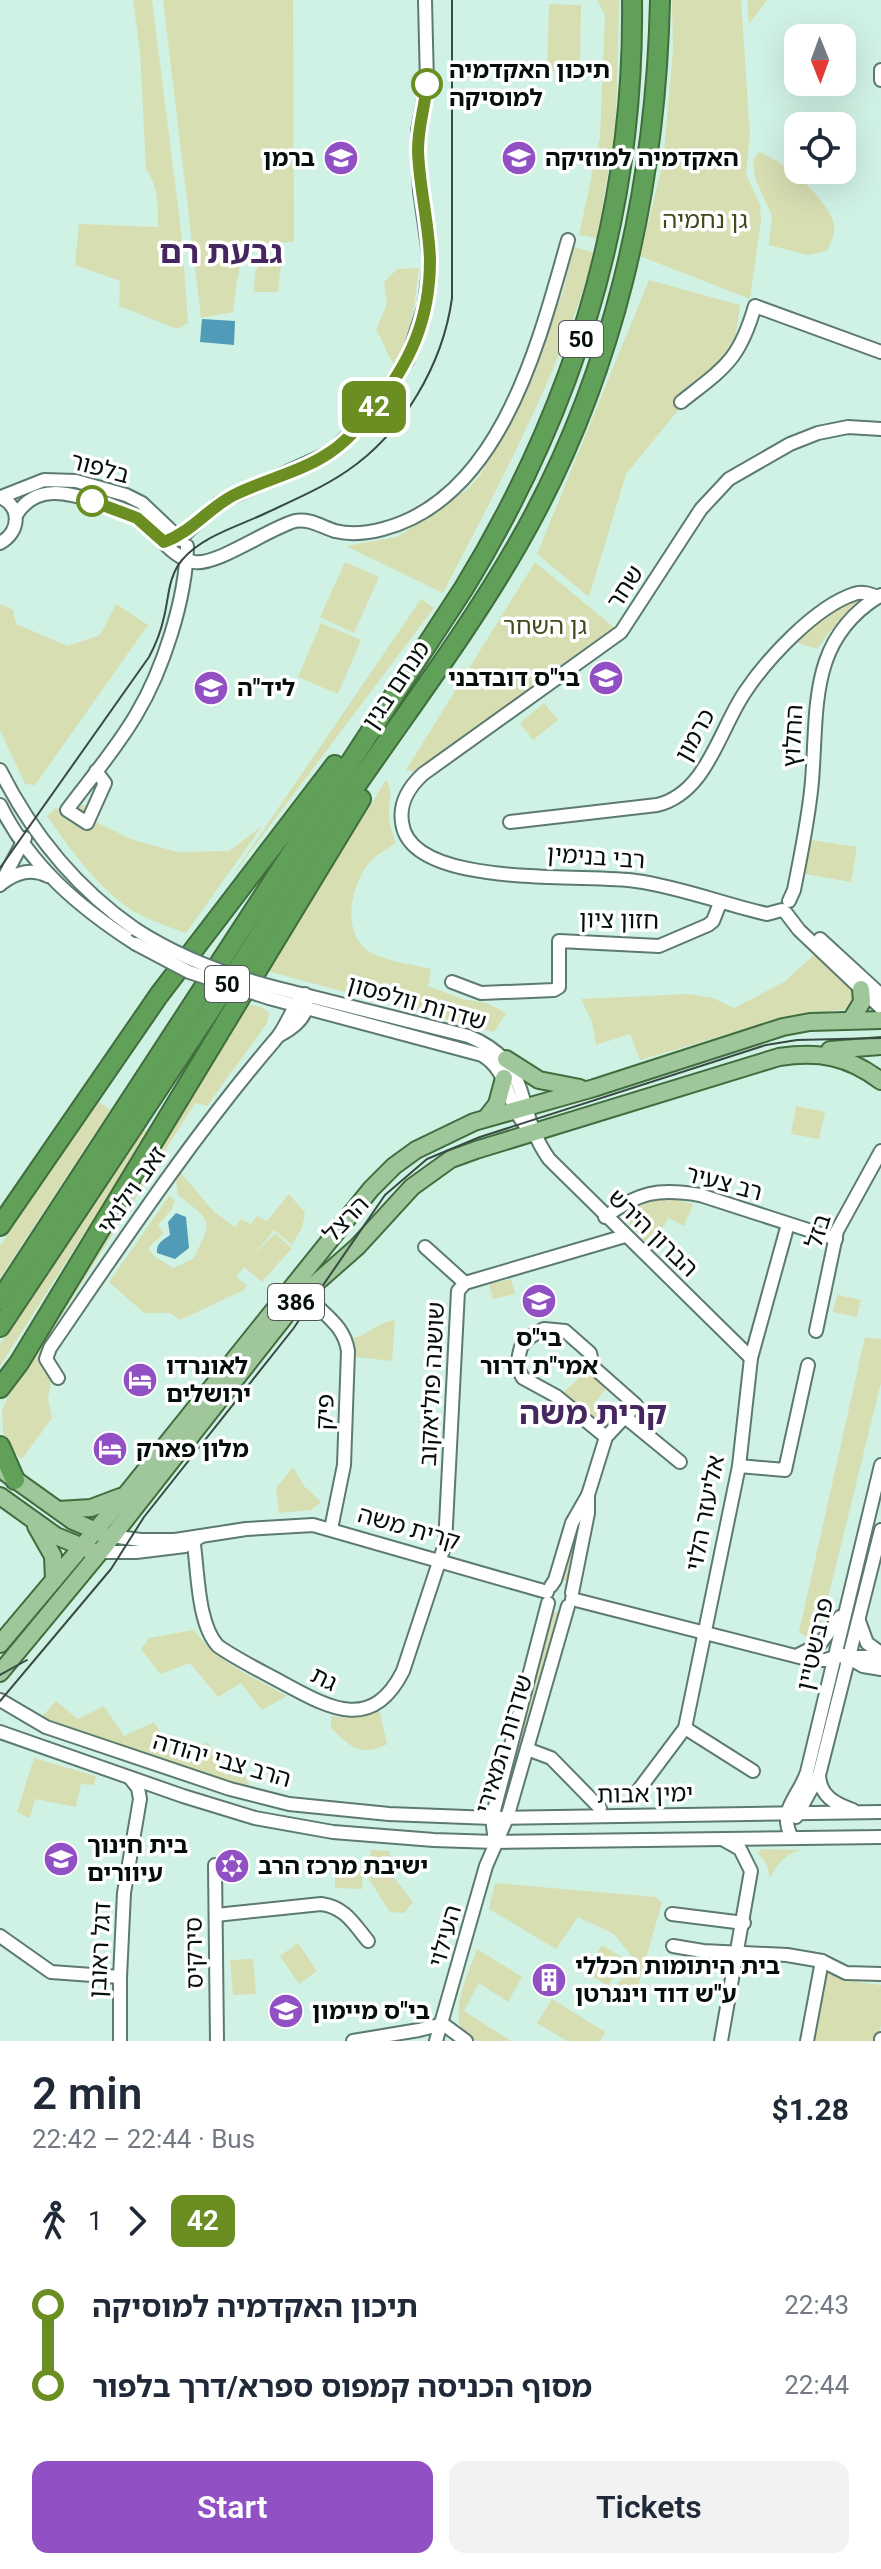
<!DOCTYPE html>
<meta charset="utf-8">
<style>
body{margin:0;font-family:Roboto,"Noto Sans Hebrew",sans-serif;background:#f2f2f3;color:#1f2937;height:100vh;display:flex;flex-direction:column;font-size:30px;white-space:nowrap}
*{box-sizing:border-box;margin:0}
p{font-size:26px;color:#747a83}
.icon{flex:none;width:44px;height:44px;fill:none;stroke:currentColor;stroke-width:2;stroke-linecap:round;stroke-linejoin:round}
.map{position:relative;height:2041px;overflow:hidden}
.drawer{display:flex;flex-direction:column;background:#fff;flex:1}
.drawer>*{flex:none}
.badge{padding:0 16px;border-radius:12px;font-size:28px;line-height:52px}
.needle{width:52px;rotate:179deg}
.buttons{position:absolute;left:784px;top:24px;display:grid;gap:16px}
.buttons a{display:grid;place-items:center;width:72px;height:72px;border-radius:16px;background:#fff;box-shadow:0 8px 32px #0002;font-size:40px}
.map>.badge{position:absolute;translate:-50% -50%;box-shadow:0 0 0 4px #fff}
.legs{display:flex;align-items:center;gap:12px;height:88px;padding:0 32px;font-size:26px}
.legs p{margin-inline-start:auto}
.head{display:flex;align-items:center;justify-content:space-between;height:136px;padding:0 32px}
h1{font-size:44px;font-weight:600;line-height:60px}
.button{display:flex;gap:16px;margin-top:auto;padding:16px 32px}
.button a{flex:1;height:92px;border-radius:16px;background:#9250c5;color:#fff;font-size:32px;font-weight:600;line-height:92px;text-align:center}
.button a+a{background:#f2f2f3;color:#1f2937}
ul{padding:0 32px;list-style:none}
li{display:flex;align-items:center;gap:28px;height:80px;font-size:30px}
li i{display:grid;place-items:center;width:12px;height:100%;margin:0 10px;background:currentColor}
li i::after{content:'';width:20px;height:20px;margin:-10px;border:6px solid;border-radius:50%;background:#fff}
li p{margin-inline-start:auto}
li:first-child i{background:linear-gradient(#0000 50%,currentColor 0)}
li:last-child i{background:linear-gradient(currentColor 50%,#0000 0)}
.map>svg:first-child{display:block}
</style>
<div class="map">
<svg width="881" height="2041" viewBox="0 0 881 2041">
<rect width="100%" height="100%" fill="#d0f2e4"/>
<g fill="#d7deb2">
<path d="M133,0H152L182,238L188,323L177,329L119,306L120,281L75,265L79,224L158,227C158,206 159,187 146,169L140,51Z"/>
<path d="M163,0H293L294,242C234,243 241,260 233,312L201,318Z"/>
<polygon points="597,0 619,0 616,126 597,238 579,235 600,137 605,15"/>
<polygon points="672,0 741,0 750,135 746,174 760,205 761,221 750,299 640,256 663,162 673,50"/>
<polygon points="747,0 767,0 749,24"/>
<polygon points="549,4 581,5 580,72 547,71"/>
<path d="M759,152C785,163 822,193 833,221C837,231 831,242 827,251L808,255L769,245L772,216L755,178L753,160Z"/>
<path d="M574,247L595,253C560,373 500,482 443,593L346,546L397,537L464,492L479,477L518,404L562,295Z"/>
<polygon points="281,264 278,292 254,292 255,271 260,265"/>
<path d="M419,268C414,303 413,334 395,365C386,355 384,341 376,330L387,304L384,282L397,269Z"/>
<polygon points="649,280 740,305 735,341 626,474 589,597 537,554"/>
<polygon points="345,562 379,577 354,633 320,617"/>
<polygon points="535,562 616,629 431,775 406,770"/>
<polygon points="857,597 858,604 832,629 817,649 795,642 832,610"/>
<polygon points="421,599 434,608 232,876"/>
<polygon points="0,604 13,610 16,624 68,646 100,635 116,604 148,625 35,785 25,784 0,730"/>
<polygon points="321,623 361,640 338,694 298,677"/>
<polygon points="544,703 558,720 533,740 520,723"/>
<path d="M386,780C393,790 389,800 389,811C389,823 392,833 396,843C388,849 377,854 370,862C351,883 340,935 370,952C388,962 412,964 431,969L428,986L462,999L487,1003L506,1013L494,1032L267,971Z"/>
<path d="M84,805L96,822L133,840L178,852L229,851L262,826L186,933C164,925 138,917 119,901C91,878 68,846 47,816L54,809Z"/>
<polygon points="811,840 857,847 851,882 805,874"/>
<polygon points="815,954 854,990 853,1004 848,1009 788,1016 640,1060 630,1034 596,1045 592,1022 581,999 688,994 713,998 734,1008 784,982"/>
<polygon points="247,1004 261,1007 269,1013 267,1023 207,1106 195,1103 53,1329 41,1358 51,1381 48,1398 52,1418 22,1459 10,1449 3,1433 2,1410 8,1397 45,1324"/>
<polygon points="98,1101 110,1110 0,1278 0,1246"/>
<polygon points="796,1106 825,1112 819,1139 791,1134"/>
<polygon points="140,1126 149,1132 0,1366 0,1344"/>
<path d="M181,1173L214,1212L235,1227L241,1219L251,1224L257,1216L267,1221L289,1194L305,1213L302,1228L292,1245L274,1230L253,1256L275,1233L292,1248L262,1282L244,1267L236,1277L247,1285L244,1290L180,1320L170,1313H144L109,1282L169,1196L175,1200L172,1209L158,1225L164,1233L148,1248L154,1256L173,1268L193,1259C214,1219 212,1222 178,1195L176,1181Z"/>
<polygon points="665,1197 693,1204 684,1226 668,1218 651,1248 630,1226 629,1219 639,1205"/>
<polygon points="511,1279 515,1294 493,1299 489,1284"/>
<polygon points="837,1295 861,1300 857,1317 833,1312"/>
<path d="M395,1320L392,1361L356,1357L354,1338C371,1334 373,1324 395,1320Z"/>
<polygon points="865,1337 881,1339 881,1383 818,1638 810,1639 799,1632"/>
<polygon points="588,1369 608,1386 593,1405 612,1421 604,1430 560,1396"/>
<polygon points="293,1467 304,1486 321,1502 311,1510 279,1513 276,1488"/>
<polygon points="584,1514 568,1582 559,1578 574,1525"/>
<polygon points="564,1611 507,1810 499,1809 552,1612"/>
<path d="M194,1630C216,1662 253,1677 287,1696L262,1710L241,1683L218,1697L190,1663L160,1674L141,1649L149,1638Z"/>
<polygon points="56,1701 78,1719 104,1706 124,1736 154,1722 175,1757 208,1742 225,1775 242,1772 251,1787 243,1791 154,1757 40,1719"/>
<path d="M379,1708L387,1744C361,1758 349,1746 331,1728V1716C349,1719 364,1719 379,1708Z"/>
<polygon points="34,1758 96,1776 94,1785 81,1784 76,1807 35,1799 30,1818 17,1812"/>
<path d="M761,1849L801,1850C785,1854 777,1864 770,1878L767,1865L758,1853Z"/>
<polygon points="371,1850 390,1851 389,1871 413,1902 404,1913 390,1912 369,1879"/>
<polygon points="335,1869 363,1870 362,1889 335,1888"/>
<polygon points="495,1883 656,1897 662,1903 638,1985 632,1987 627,2002 608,1992 622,1979 632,1957 614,1934 578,1917 556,1949 489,1909"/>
<polygon points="298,1943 317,1971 299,1984 280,1956"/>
<polygon points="602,1945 625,1959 608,1986 585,1972"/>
<path d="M477,1949L522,1977L508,2002L479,1983L464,2011L511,2041C501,2041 488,2041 478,2041C439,2032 469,1972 477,1949Z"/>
<polygon points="253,1959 256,1994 233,1995 230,1960"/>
<polygon points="827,1971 843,1980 881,1985 881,2024 878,2041 812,2041"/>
<polygon points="552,1999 605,2032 600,2041 567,2041 537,2023"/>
</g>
<g fill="#509bb7">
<polygon points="202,319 235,321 234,345 200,342"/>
<path d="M176,1213L186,1217L189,1248L175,1259L157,1253C156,1243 163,1240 170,1235L168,1222Z"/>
</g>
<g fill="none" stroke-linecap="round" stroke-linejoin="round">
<defs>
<g id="minor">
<polyline points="881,70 881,80"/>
<path d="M681,402C724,368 739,361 755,306L881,352"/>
<path d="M0,497C22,507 20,532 0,543"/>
<polyline points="1,497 44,480 76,481 126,495 142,503 181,540"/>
<path d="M16,515C36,483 68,493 97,502C113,507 129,512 142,522C158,534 172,558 194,562C217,566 269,528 295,521C309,518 322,527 335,531C351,535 368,533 383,529C501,498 539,342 568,240"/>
<polyline points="164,542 186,533 219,503 331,452 363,421 407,361 425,305 430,261 420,191 418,149 418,130 427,84 425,0"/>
<path d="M0,770C32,834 76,888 135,929"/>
<path d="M96,771L105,783L87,823L67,810C90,779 116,749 136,715C163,670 186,599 187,546"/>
<path d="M0,805C30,866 80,908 136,944"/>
<path d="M510,822L657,805C707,793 719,730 745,692C767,659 815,607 854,594C862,591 870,594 878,597"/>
<path d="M2,883C17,872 31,868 48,876"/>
<polyline points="0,885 25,838"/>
<path d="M789,901L794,890C801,854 809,817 812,781C818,707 808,639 881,595"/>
<path d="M782,910L767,914C723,904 680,887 636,881C585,873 409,890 402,822C399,802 409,787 423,774L621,632L701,509L729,479L790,444L818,433L848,427L881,429"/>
<polyline points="786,913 799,930 881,1008"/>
<polyline points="820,939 881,995"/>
<polyline points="452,982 481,993 554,990 559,987 559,941 659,946 708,925 713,921 720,903"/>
<path d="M273,987L468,1036C535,1063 513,1109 549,1159L751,1358"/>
<path d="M269,998L482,1055C513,1073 505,1112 533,1132"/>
<path d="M280,1035C293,1028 308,1017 306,1002"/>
<path d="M605,1217C639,1192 658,1188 700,1195L836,1239"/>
<polyline points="425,1247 465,1283"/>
<path d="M318,1307C333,1321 345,1331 348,1351L344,1465L331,1529"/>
<polyline points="816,1331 837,1231 881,1151"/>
<path d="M58,1378L46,1359L50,1348C122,1243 192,1137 275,1040C288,1026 290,1008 305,994"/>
<polyline points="625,1417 680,1462"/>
<polyline points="739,1466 785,1470 808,1365"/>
<polyline points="110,1536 141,1540 175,1540 246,1529 313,1525 547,1592"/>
<path d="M200,1537L195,1540L194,1545C198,1574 198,1625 218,1646C238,1660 261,1671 283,1683C329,1708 372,1733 403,1671L445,1544L458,1291L465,1283L625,1236"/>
<polyline points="100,1552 136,1552 185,1546"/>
<polyline points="551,1586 555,1580 572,1523 588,1495"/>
<polyline points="572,1593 588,1513 588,1495 606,1437 636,1405 593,1367 590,1353 565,1331 544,1329 530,1337 521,1347 519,1355 518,1369 523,1378 556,1396 606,1437"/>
<polyline points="572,1599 811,1660 825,1660 840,1656"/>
<polyline points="859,1621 867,1643 881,1653"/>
<polyline points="844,1655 863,1666 881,1669"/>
<polyline points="796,1656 820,1644 840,1617"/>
<polyline points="846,1660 857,1657 881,1657"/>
<polyline points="0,1700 46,1727 230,1789 289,1804 389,1814 492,1818 881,1812"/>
<polyline points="685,1728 753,1771"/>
<polyline points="0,1732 183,1796 255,1818 333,1832 434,1840 495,1842 881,1837"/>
<polyline points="527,1749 551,1758 600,1808"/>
<path d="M819,1775C820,1796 835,1804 853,1810"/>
<polyline points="634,1796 685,1728 739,1466 751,1358 788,1224"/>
<polyline points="796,1817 819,1775 881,1530"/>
<path d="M792,1838C777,1809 798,1799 807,1772L881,1465"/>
<polyline points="495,1842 492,1818 548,1603"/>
<polyline points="215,1865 217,2041"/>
<polyline points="672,1914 744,1923"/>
<path d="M216,1915L321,1904C345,1907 354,1924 368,1941"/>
<polyline points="0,1936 51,1972 120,1977"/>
<polyline points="673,1946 703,1951 787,1955 822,1961 846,1973 881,1974"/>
<polyline points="443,2024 466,2041"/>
<polyline points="120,2041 120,1977 124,1893 140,1799 138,1788 130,1778"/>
<polyline points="353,2041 419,2030 443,2024"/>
<polyline points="436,2041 486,1866 507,1818 568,1606"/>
<polyline points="721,2041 751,1871 740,1849 724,1840"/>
<polyline points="807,2041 822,1961"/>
<polyline points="881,2041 881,2039"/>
</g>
<g id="major">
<polyline points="851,1020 862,1002 861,989"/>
<polyline points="830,1050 881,1046"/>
<polyline points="506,1059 539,1080 580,1088"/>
<polyline points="487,1117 497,1104 504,1078"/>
<polyline points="6,1473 73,1521 101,1533"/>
<polyline points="0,1496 56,1536 90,1550"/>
<polyline points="58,1510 91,1508 120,1497"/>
<polyline points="36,1526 53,1556 54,1580"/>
<polyline points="0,1644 128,1492 371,1189 394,1166 416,1150 474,1122 594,1088 783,1027 810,1022 881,1020"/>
<path d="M0,1673L100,1552L300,1297L357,1247L412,1187L451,1159L476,1150L779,1057C819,1051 848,1056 881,1081"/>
</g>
<g id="highway">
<polyline points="0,1226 159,995 335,765"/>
<path d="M0,1300L464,588C574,408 635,212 632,0"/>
<path d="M0,1327C81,1205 163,1083 243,961C272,916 299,871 328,827C391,732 462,642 518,544C613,379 656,189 660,0"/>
<polyline points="0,1388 19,1363 361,799"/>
<polyline points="0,1446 15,1480"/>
</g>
</defs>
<use href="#minor" stroke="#5c7a6f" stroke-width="16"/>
<use href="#major" stroke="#406d3d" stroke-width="20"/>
<use href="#highway" stroke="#406d3d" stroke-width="22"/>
<use href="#minor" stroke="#fff" stroke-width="12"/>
<use href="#major" stroke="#a0c69b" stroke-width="16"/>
<use href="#highway" stroke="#61a059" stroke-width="18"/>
<g stroke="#394a43" stroke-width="2">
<path d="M0,868L149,657C156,644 161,631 164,617C169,597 168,577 182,560C202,536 239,526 266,513C294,500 322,488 347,471C403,433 443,364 452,298V0"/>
<polyline points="0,1675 27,1660"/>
<polyline points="0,1701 111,1569 144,1517 293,1329 385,1195 427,1159 480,1137 766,1045 797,1040 881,1038"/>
</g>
<defs>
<g id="minor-bridge">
<path d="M135,929C178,957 223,974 273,987"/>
<polyline points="136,944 189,972 269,998"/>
</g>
</defs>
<use href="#minor-bridge" stroke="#5c7a6f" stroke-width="16" stroke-linecap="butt"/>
<use href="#minor-bridge" stroke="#fff" stroke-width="12"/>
</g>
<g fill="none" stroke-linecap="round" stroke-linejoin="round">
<defs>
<path id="line-1" d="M92,501L137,518L164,542C193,531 207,509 234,495C264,480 301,472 329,453C346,442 360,426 372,410C410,364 430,320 430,260C429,223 419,187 418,150C418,127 425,106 427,84"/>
</defs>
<use href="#line-1" stroke="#fff" stroke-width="18"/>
<use href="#line-1" stroke="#6b8e23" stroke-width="12"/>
</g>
<defs>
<symbol id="university-disc" viewBox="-11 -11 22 22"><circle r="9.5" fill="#9250c5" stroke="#fff"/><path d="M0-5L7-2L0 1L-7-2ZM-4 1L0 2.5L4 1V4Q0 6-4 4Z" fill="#fff"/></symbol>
<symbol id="school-disc" viewBox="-11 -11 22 22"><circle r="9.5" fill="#9250c5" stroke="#fff"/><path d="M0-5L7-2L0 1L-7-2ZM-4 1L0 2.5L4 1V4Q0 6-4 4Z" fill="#fff"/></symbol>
<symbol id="hotel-disc" viewBox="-11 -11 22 22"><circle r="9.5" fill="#9250c5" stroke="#fff"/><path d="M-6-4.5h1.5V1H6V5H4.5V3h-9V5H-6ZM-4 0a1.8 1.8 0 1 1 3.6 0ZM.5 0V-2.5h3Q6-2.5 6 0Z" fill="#fff"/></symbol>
<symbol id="synagogue-disc" viewBox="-11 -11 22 22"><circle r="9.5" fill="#9250c5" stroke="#fff"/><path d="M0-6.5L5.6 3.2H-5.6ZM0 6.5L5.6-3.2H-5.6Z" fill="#fff"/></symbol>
<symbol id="building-disc" viewBox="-11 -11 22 22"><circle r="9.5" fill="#9250c5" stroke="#fff"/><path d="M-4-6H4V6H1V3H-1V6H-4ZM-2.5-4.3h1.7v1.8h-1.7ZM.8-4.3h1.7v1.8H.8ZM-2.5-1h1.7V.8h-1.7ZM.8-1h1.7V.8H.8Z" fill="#fff"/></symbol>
</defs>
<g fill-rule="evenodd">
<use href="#university-disc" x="321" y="138" width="40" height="40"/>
<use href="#university-disc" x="499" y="138" width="40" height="40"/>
<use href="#school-disc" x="586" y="658" width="40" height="40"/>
<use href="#school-disc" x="191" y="668" width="40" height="40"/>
<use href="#school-disc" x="519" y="1281" width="40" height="40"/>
<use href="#hotel-disc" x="120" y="1360" width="40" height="40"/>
<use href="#hotel-disc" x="90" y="1429" width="40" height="40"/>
<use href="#school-disc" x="41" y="1839" width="40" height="40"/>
<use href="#synagogue-disc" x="212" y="1846" width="40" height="40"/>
<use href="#building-disc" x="529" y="1960" width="40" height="40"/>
<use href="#school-disc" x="266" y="1991" width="40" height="40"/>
</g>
<g fill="#fff" stroke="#6b8e23" stroke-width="4">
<circle cx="427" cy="84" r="14"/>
<circle cx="92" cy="501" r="14"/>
</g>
<g text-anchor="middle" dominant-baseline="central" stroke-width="7" stroke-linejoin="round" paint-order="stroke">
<g fill="#fff" stroke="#4f5654" stroke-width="2">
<rect x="559" y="321" width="44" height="36" rx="6"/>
<rect x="205" y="966" width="44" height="36" rx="6"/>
<rect x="268" y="1284" width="56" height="36" rx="6"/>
</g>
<g font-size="22" font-weight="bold" fill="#040e0a">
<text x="581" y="339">50</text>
<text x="227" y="984">50</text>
<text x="296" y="1302">386</text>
</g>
<g font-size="24" font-weight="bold" fill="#040e0a" stroke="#fff" text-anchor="start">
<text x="449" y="70">תיכון האקדמיה<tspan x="449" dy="28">למוסיקה</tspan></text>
</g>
<g font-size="24" font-weight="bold" fill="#040e0a" stroke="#fff" text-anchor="start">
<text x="315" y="158" text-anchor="end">ברמן</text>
<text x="545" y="158">האקדמיה למוזיקה</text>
<text x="580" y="678" text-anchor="end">בי"ס דובדבני</text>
<text x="237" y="688">ליד"ה</text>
<text x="539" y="1338" text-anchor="middle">בי"ס<tspan x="539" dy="28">אמי"ת דרור</tspan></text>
<text x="166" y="1366">לאונרדו<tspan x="166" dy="28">ירושלים</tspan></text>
<text x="136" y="1449">מלון פארק</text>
<text x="87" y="1845">בית חינוך<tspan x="87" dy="28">עיוורים</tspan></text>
<text x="258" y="1866">ישיבת מרכז הרב</text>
<text x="575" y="1966">בית היתומות הכללי<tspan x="575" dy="28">ע"ש דוד וינגרטן</tspan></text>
<text x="312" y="2011">בי"ס מיימון</text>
</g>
<g font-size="24" fill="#444818" stroke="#fff">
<text x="705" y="220">גן נחמיה</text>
<text x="545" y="626">גן השחר</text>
</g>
<g font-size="24" fill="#040e0a" stroke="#fff">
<text transform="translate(100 468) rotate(15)">בלפור</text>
<text transform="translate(625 587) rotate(-57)">שחר</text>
<text transform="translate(396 685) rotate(-56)">מנחם בגין</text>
<text transform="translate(695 735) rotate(-61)">כרמון</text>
<text transform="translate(793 736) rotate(-87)">החלוץ</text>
<text transform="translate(596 857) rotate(4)">רבי בנימין</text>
<text transform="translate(619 920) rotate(1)">חזון ציון</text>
<text transform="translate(417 1003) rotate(16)">שדרות וולפסון</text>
<text transform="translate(724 1183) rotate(15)">רב צעיר</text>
<text transform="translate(132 1190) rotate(-55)">זאב וילנאי</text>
<text transform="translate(346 1219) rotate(-46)">הרצל</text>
<text transform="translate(818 1231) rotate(-72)">בזל</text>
<text transform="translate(653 1233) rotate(44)">הברון הירש</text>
<text transform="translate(432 1384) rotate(-87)">שושנה פוליאקוב</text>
<text transform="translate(325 1412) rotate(-88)">פיק</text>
<text transform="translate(705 1513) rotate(-79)">אליעזר הלוי</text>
<text transform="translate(409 1528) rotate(16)">קרית משה</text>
<text transform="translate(815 1644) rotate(-77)">פרבשטיין</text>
<text transform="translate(324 1679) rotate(26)">גת</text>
<text transform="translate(504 1744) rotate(-73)">שדרות המאירי</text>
<text transform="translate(222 1760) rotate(16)">הרב צבי יהודה</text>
<text transform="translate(645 1794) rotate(-1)">ימין אבות</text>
<text transform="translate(445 1936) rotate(-74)">העילוי</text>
<text transform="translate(100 1950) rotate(-87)">דגל ראובן</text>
<text transform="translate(194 1953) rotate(-91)">סירקיס</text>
</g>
<g font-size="32" font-weight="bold" fill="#45265f" stroke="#fff">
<text x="221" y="252">גבעת רם</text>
<text x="593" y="1413">קרית משה</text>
</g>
</g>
</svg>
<div class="buttons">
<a><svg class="needle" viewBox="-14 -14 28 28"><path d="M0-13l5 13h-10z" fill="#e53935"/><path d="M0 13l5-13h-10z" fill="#747a83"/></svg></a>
<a><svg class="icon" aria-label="locate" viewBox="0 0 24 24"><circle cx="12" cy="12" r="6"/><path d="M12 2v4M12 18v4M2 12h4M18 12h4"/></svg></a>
</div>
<b class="badge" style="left:374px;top:407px;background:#6b8e23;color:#fff">42</b>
</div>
<section class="drawer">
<div class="head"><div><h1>2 min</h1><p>22:42 – 22:44 · Bus</p></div><b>$1.28</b></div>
<div class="legs"><svg class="icon" aria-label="walk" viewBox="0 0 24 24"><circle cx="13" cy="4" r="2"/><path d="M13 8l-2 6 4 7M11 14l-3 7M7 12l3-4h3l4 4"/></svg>1<svg class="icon" aria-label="forward" viewBox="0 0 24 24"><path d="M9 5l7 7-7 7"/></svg><b class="badge" style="background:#6b8e23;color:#fff">42</b></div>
<ul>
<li><i style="color:#6b8e23"></i><b>תיכון האקדמיה למוסיקה</b><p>22:43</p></li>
<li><i style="color:#6b8e23"></i><b>מסוף הכניסה קמפוס ספרא/דרך בלפור</b><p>22:44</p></li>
</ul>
<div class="button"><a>Start</a><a>Tickets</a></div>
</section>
